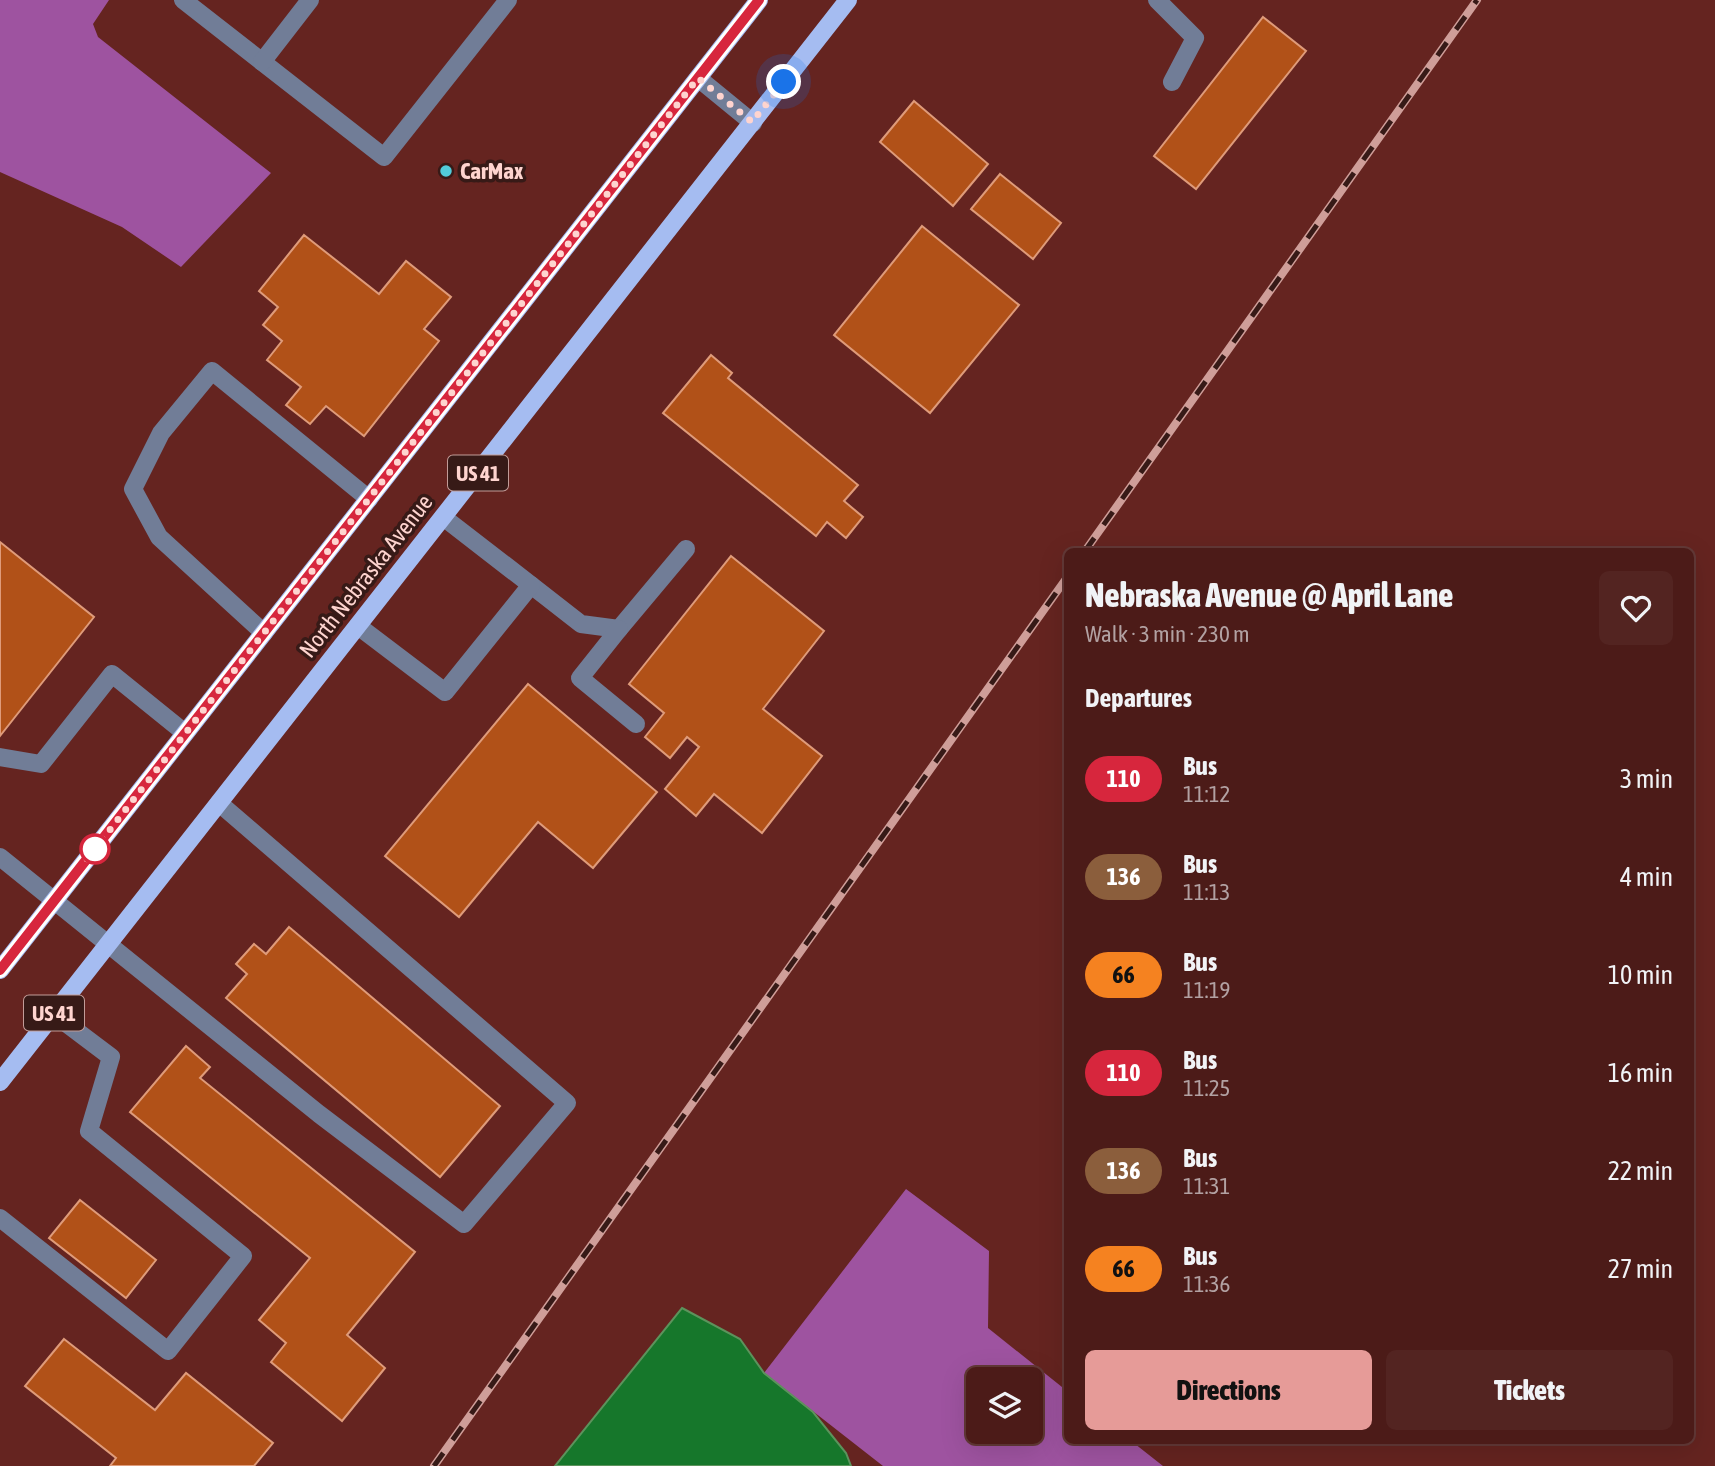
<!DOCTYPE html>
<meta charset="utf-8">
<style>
body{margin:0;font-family:"Asap Condensed",sans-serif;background:#532421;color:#f1f3f6;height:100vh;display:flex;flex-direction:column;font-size:26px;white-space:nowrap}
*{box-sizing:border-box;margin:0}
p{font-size:23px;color:#b2a1a2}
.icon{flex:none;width:38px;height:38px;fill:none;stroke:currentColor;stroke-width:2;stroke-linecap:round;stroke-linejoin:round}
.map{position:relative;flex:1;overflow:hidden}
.sheet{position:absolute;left:1064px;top:548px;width:630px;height:896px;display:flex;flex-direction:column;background:#4c1b18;border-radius:10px;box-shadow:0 7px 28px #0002,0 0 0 2px #633937}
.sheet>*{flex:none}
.badge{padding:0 14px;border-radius:23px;font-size:24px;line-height:46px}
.controls{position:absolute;left:966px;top:1367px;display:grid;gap:14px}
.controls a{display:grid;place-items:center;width:77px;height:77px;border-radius:10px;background:#4c1b18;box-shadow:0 7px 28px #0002,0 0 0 2px #633937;font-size:35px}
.you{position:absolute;width:35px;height:35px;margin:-18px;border:5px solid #fff;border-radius:50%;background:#1a73e8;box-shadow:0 0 0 10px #1a73e833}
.map>.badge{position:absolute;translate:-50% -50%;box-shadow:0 0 0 4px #fff}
h2{padding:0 21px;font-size:26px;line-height:63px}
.round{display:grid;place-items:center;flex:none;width:74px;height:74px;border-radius:10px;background:#532421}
.head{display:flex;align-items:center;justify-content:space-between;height:119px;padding:0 21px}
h1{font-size:33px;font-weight:800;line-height:52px}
.action{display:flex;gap:14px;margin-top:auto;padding:14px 21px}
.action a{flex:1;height:80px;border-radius:10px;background:#e69b98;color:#111;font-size:28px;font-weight:800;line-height:80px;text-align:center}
.action a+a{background:#532421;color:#f1f3f6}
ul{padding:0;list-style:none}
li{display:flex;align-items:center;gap:21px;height:98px;padding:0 21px}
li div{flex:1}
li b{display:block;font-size:26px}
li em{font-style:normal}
li .badge{min-width:77px;font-weight:700;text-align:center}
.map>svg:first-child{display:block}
</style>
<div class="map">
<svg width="1715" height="1466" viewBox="0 0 1715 1466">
<rect width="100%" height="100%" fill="#652420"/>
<g fill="#9e53a0" fill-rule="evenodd">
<polygon points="0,0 109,0 93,24 98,37 271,173 181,267 122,227 0,172"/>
<path d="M906,1189L989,1251L988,1328L1067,1391L1068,1440H1130L1163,1466H883L764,1373ZM978,1379H1031V1432H978Z"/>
</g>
<polygon fill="#16772b" stroke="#5c935c" stroke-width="2" points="682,1308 740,1339 764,1373 813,1412 846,1453 851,1466 555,1466"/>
<g fill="#b15118" stroke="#df9b7a" stroke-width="2">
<polygon points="1263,17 1306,51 1196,189 1154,156"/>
<polygon points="914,101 988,164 953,206 880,142"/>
<polygon points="1000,174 1061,223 1033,259 971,209"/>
<polygon points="922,226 1019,305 930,413 834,335"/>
<polygon points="304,235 379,294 406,261 451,297 424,329 439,341 364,436 326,406 310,424 286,405 301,387 267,360 282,341 263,325 278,307 259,291"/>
<polygon points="711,355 732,373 728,378 858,485 844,501 863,517 846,538 827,522 816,536 663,413"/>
<polygon points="0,542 94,617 0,736"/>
<polygon points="731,556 824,631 763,709 822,756 762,833 714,794 696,816 665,789 699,747 687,737 670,758 645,737 664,713 629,684"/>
<polygon points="528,684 657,792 593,868 538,822 459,917 385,856"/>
<polygon points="289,927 500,1106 440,1177 226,998 247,974 236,964 254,944 266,954"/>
<polygon points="186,1046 210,1067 200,1078 415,1252 347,1335 385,1368 342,1421 271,1362 286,1343 259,1320 310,1258 130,1112"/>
<polygon points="80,1200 156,1260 126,1298 49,1238"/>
<polygon points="64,1339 155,1410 186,1373 273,1443 254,1466 110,1466 116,1458 25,1386"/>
</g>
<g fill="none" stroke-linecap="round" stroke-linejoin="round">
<g stroke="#717d97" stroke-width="18">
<polyline points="183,0 384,157 508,0"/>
<polyline points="1157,0 1195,38 1172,82"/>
<polyline points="262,62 310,0"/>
<polyline points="698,78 753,123"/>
<polyline points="531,585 581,624 619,629 686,549"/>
<polyline points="358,626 445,692 531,585 443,517"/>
<polyline points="619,629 580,678 636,724"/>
<polyline points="264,633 159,537 133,489 161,433 212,371 369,499"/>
<polyline points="0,757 41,764 112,674 185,733"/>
<polyline points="0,857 319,1114 464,1224 567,1103 219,803"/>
<polyline points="0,1218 168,1351 243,1256 89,1131 111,1057 54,1014"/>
</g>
<g stroke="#a5bcf1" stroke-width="18">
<polyline points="0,970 759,0"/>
<polyline points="0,1082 848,0"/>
</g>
<defs>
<g id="rail">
<polyline points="1085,551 1477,0"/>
<polyline points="434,1466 1068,576"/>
</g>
</defs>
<use href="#rail" stroke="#cf9e99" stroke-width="8"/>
<use href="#rail" stroke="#371a17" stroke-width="5" stroke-dasharray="16" stroke-linecap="butt"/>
</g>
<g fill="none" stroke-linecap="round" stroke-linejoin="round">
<defs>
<polyline id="line" points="0,970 759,0"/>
</defs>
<use href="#line" stroke="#fff" stroke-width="16"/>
<use href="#line" stroke="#d7263d" stroke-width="10"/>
<polyline stroke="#fed4cf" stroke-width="7" stroke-dasharray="0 12.6" points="95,849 87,859 698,78 752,122 784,82"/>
</g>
<circle fill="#52cbd9" stroke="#371a17" stroke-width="2.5" cx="446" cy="171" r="7"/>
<circle fill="#fff" stroke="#d7263d" stroke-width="3.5" cx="95" cy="849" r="14"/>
<g text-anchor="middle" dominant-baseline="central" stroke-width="7" stroke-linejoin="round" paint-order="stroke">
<g fill="#371a17" stroke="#c29c98" stroke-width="2">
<rect x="448" y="455.5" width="60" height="35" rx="5"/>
<rect x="24" y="995.5" width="60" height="35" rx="5"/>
</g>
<g font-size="21" font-weight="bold" fill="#fed4cf">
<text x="478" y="473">US 41</text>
<text x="54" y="1013">US 41</text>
</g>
<g font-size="23" font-weight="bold" fill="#fed4cf" stroke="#371a17" text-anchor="start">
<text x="460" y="171">CarMax</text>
</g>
<g font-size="23" fill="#fed4cf" stroke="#371a17">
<text transform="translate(366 576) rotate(-52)">North Nebraska Avenue</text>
</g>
</g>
</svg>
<div class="controls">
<a><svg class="icon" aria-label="layers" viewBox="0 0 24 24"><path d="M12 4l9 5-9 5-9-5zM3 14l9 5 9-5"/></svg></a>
</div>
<div class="you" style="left:784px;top:82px"></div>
<section class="sheet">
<div class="head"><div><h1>Nebraska Avenue @ April Lane</h1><p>Walk · 3 min · 230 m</p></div><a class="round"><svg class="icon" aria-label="heart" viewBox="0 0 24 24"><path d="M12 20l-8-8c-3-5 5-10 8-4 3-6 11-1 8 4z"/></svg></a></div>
<h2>Departures</h2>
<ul>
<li><span class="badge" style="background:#d7263d;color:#fff">110</span><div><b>Bus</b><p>11:12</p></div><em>3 min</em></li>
<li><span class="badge" style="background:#8b5e3c;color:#fff">136</span><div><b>Bus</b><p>11:13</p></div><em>4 min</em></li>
<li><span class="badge" style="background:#f58220;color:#111">66</span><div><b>Bus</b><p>11:19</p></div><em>10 min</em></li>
<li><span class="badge" style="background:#d7263d;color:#fff">110</span><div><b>Bus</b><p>11:25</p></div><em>16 min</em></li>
<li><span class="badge" style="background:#8b5e3c;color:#fff">136</span><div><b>Bus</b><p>11:31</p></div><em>22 min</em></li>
<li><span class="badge" style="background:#f58220;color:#111">66</span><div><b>Bus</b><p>11:36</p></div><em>27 min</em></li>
</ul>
<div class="action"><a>Directions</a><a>Tickets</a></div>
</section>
</div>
